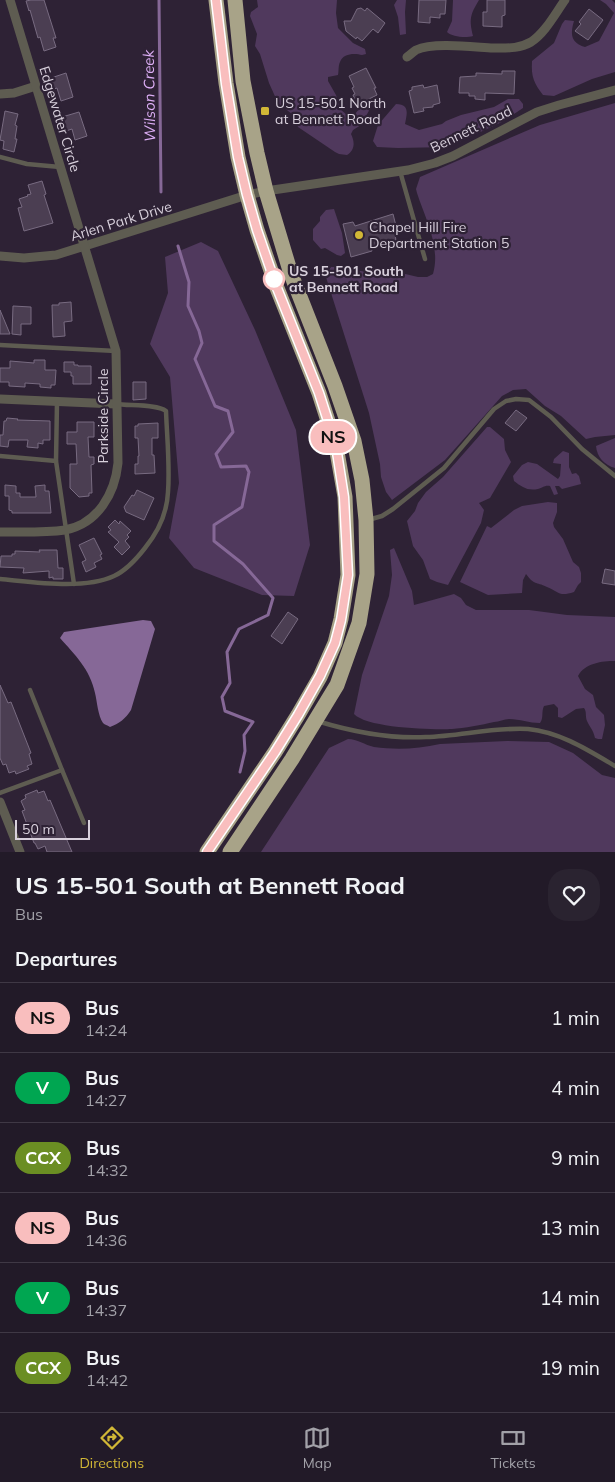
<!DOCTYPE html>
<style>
body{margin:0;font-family:Mulish,sans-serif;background:#2a2330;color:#f1f3f6;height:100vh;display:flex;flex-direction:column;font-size:19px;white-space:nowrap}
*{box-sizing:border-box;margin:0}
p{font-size:16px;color:#a2a1a8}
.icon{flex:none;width:28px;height:28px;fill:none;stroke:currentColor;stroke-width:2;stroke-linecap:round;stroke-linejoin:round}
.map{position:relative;height:852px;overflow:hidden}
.sheet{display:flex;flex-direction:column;background:#221a28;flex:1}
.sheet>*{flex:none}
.badge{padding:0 10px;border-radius:16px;font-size:18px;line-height:32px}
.scale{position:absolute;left:15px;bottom:12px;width:75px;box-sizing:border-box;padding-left:5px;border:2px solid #d8d0dc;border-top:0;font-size:14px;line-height:18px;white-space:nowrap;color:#d8d0dc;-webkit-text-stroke:4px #2e2235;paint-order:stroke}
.map>.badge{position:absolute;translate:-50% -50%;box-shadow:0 0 0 2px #fff}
h2{padding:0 15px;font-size:19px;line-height:45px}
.round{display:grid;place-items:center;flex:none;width:52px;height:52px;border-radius:20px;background:#2a2330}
.summary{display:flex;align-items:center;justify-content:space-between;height:85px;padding:0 15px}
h1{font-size:24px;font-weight:700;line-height:38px}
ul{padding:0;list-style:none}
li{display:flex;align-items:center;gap:15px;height:70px;padding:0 15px;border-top:1px solid #3f3845}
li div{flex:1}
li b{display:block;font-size:19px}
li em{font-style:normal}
li .badge{min-width:55px;font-weight:700;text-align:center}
.menu{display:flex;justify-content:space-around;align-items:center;height:70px;border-top:1px solid #3f3845;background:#221a28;font-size:14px;color:#a2a1a8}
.menu a{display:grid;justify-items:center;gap:2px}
.menu .current{color:#d1b736}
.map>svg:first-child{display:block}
</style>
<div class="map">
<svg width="615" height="852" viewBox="0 0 615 852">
<rect width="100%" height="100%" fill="#2e2235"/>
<g fill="#50395d">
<path d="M257,0H337L336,13L338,28L353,43L365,49L366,54L362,55C355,53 343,53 340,62C338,66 339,71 338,75L328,77V81L336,95L340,109L347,115L355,114C359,109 361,106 367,105L371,107L361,125L353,130L351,134C355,142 355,150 347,155L339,154L335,152L298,127L292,114L278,103L269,83L260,54L255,46L257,34L250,16L251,12L258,7Z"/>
<polygon points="397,0 406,0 405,12 406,34 400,35 398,17 394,5"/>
<path d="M453,0H479C470,15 469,19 473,36C466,38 452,37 447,32L452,21Z"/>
<path d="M600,0H612L615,3V72L592,79L554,96L543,95C534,83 531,77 532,61L554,43L562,24L565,20L574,21C570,34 571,43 585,47L599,41L614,13L606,4Z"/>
<path d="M508,99H519L523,104V108L502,122L448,147L398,148L377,147L373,141L378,125L396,104C410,104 407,114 405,124L419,130L442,124L446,121L461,115L494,107Z"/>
<path d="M615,103V435L595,437L586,439L561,416L545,406L526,389L513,390L502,396L445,460L392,500L386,492L381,477L380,464L369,413L325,274L331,267H336L373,273H401L418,277H427L433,274C441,247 425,218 417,193L416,189L420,177L540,125Z"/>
<polygon points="334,209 342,233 345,253 341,256 337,255 325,248 321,249 313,240 313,229 320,221 320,217 326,210"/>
<polygon points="201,242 218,251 255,330 296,430 310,545 294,596 262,595 194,568 169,538 179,483 170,377 150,344 168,293 165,257"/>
<polygon points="487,427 490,427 504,439 505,450 511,462 490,498 479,503 484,510 481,523 448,585 437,582 430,579 423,560 413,546 407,521 415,511 418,503 426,492 443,477"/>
<path d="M615,438V468C604,465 597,457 596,446Z"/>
<path d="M563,451L569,453V467L572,474L576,473L579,476L581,484L562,489L559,486H555L558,494L554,495L550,486C544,485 543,488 538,489C527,491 522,487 514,481L513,476L522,465L528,462L537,464L558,479L560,476L561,464L553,463L554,459Z"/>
<path d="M548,502L557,503V512L553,523L554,527L563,539L573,562L579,567L581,573V582L578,585L574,592C559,597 559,592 547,587C535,581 535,586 526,574L523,580L522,593L488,595L460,582L487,526L491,528L514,510L522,506Z"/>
<path d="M394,548L412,591L414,605C428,601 441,598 454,594L461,598L466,605L476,610H529L567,615L615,617V661C602,661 585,663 578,676L585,689L593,695L596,707L604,715L605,725L602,739H598L595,738C593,729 590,728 587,721C585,716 587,712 584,708L576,709L562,718L558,717V708L554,704L544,706C541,712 544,718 540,723C529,723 520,719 509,719C504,719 499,722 494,722C482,725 464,728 452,729C432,730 367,728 354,714L362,675L389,596L392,575L390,550Z"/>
<path d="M348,739C357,739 365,745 374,747C396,750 418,749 440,744L507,741L549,742L573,753L602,775L615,778V852H261L329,748Z"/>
</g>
<path fill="#866897" d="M143,620L151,621L155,629L131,710C125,719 120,723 110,727C107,725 105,725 103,723C98,716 97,701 95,693C90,669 75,655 60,638L64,632Z"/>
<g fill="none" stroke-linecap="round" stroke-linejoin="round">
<g stroke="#866897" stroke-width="3">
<polyline points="159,0 161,192"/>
<polyline points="178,246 189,282 188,306 199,331 202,343 195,359 215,406 228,411 233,432 216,454 221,467 246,466 249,472 242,507 214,525 214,541 243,564 273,598 268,615 239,629 227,652 230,683 222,697 225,711 253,722 244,735 245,751 240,772"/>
</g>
</g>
<g fill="#4b3e52" stroke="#786b81">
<polygon points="31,0 44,0 56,38 53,38 56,47 44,51 40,37 38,38 30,10 29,11 26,1"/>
<polygon points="419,0 446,0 445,14 440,14 440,18 430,17 430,23 418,22"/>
<polygon points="487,0 505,0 505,15 502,16 502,27 483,26 483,12 487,12"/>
<polygon points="361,8 365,11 367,8 385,23 378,33 373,29 362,41 357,37 356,39 346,31 344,21 351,21 357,9"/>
<polygon points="589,9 603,20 588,40 575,31 581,24 579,22"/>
<polygon points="366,68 376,88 374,88 377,95 357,105 353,95 355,94 352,88 354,87 349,76"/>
<polygon points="502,71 515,71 514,94 485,93 485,100 475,99 475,96 469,96 469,93 459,93 460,77 476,76 476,73 502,74"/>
<polygon points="66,73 73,97 61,101 57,88 54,89 51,78"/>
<polygon points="423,85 424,88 437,85 440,103 433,105 433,107 423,108 424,111 414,113 409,91 412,90 412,87"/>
<polygon points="5,111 18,114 15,125 17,126 15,139 17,139 14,152 3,149 4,141 0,140"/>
<polygon points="79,112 87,136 75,140 72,129 66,131 62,117"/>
<polygon points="42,181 46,194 44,195 53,223 24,231 18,208 22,207 19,199 28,196 27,195 31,194 28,185"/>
<polygon points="393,214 396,226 393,227 396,240 371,247 372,251 351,257 343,224 353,222 355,226"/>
<polygon points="71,302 72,321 64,322 65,336 53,337 52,305 59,305 59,303"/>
<polygon points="13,306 31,307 31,324 21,324 21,335 12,334"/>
<polygon points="0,310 10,334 0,334"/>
<polygon points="34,360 45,360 45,370 56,370 55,385 51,385 51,388 40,387 40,384 25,383 25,387 9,386 9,382 0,382 0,368 10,368 10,361 34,363"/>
<polygon points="64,362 74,362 74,365 78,365 78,366 91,366 91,384 73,384 73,376 71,376 71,372 64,372"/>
<polygon points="133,382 146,382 146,399 133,400"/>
<polygon points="516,410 527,418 516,431 505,423"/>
<polygon points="7,418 18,419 17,420 50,421 50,440 43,440 43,444 38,443 38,448 27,447 28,440 9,440 8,447 0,446 0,435 3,435 4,421 6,421"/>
<polygon points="77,422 94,422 94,437 88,437 89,457 94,457 94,464 91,465 92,493 89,493 89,496 79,497 70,488 70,464 77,464 76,444 67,444 67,432 77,432"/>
<polygon points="158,423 158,438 152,438 152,455 154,455 155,473 135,474 135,464 138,464 138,456 139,456 138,438 135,438 135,426 138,426 138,424"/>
<polygon points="5,485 16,486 16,493 20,493 20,497 36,497 35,486 45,485 45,491 49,491 51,513 12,513 12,511 9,510 9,496 5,496"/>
<polygon points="137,490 154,498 144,520 126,512 124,507 132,495 134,496"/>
<polygon points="115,520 119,524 120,521 131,531 127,535 129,537 125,541 130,547 122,555 114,547 119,542 108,532 111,530 108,527"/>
<polygon points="94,538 102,554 100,555 102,559 94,563 96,567 86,572 82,562 86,560 79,545"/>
<polygon points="39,550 57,550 58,568 63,568 63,579 53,579 53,577 49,578 49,571 23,573 24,568 0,567 1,556 12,556 12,554 15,554 15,551 40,552"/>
<polygon points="605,569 615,571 615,585 602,583"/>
<polygon points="288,612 298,619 282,644 271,636"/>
<polygon points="0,685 8,703 11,702 31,753 29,754 32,764 27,766 29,769 16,774 15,771 9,773 6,764 3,765 0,758"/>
<polygon points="37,790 38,793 44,791 48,801 50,800 72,852 47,852 45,846 38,849 35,843 34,843 22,811 25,810 21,801 26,798 25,795"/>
</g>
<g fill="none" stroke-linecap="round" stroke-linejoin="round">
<g stroke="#5e5c51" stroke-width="4.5">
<polyline points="0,157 27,164 60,167"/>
<polyline points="400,171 425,259"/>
<polyline points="0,345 116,351"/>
<polyline points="57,402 56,461 74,584"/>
<polyline points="0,456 56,461"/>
<polyline points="368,520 382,516 393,509 444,468 494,409 506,401 516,399 529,400 551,417 582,449 615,476"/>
<path d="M0,579C33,582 84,590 114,576C125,571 138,557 145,548C158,532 167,513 168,492C170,466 167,438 166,411C157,404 129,406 116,404"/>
<path d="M317,721C353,732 389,739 426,737C460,736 494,727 528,729C560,732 588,750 615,766"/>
<polyline points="62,770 84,823"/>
<polyline points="0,793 62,770 30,690"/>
</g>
<g stroke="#5e5c51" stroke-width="9">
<path d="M407,57C410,55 413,52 416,50C434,42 473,47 493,48C507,48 519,49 531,42C545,33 555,14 565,0"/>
<polyline points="0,94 14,93 36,86"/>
<polyline points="0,256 24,258 56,255 247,195 266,191 408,170 435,163 453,156 537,112 559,105 615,90"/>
<polyline points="0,399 116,404"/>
<path d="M0,532C21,532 44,533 65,530C98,524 115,493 118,463L116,351L10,0"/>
<polyline points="0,802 20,852"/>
</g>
<g stroke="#a8a388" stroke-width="15">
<polyline points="207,852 275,752 298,715 320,677 335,643 341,619 348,575 345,497 336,446 319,393 277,288 257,230 247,195 238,157 226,83 216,0"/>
<polyline points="230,852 292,759 337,685 359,623 367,574 366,520 362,480 354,441 335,386 291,274 266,191 257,153 243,81 235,0"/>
</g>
</g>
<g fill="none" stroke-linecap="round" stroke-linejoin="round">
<defs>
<polyline id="line" points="207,852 275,752 298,715 320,676 335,643 341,620 348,575 344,497 336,446 319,393 277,288 257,230 247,195 238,157 226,84 216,0"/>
</defs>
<use href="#line" stroke="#fff" stroke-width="11"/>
<use href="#line" stroke="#f9bebe" stroke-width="8"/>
</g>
<g fill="#d1b736" stroke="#2e2235" stroke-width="2">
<rect x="260" y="106" width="10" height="10" rx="2.5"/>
<circle cx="359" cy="235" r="5"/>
</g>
<circle fill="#fff" stroke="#f9bebe" stroke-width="2.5" cx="274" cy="279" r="10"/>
<g text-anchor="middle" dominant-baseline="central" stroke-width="4.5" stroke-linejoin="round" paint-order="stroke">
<g font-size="14" fill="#d8d0dc" stroke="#2e2235" text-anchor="start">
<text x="275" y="103">US 15-501 North<tspan x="275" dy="16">at Bennett Road</tspan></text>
<text x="369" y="227">Chapel Hill Fire<tspan x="369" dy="16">Department Station 5</tspan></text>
</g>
<g font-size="14" fill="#d8d0dc" stroke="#2e2235">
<text transform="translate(60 119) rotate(73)">Edgewater Circle</text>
<text transform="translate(471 129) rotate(-26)">Bennett Road</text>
<text transform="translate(121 221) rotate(-17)">Arlen Park Drive</text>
<text transform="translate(103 416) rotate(-90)">Parkside Circle</text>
</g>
<g font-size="14" font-weight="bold" fill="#d8d0dc" stroke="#2e2235" text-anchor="start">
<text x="289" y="271">US 15-501 South<tspan x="289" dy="16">at Bennett Road</tspan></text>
</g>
<g font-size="15" font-style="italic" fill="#dcaef5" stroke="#2e2235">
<text transform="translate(149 96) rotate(-91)">Wilson Creek</text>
</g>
</g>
</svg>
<div class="scale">50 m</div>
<b class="badge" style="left:333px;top:437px;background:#f9bebe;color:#111">NS</b>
</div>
<section class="sheet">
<div class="summary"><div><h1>US 15-501 South at Bennett Road</h1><p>Bus</p></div><a class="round"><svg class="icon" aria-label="heart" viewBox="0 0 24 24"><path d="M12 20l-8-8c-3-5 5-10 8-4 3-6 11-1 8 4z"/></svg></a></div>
<h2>Departures</h2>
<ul>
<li><span class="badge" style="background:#f9bebe;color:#111">NS</span><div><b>Bus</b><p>14:24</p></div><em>1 min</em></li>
<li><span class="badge" style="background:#00a651;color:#fff">V</span><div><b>Bus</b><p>14:27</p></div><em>4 min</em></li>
<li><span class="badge" style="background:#6b8e23;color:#fff">CCX</span><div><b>Bus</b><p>14:32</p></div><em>9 min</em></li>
<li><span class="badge" style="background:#f9bebe;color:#111">NS</span><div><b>Bus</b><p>14:36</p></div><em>13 min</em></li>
<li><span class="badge" style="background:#00a651;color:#fff">V</span><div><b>Bus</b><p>14:37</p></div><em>14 min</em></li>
<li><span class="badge" style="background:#6b8e23;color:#fff">CCX</span><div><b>Bus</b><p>14:42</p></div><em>19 min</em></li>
</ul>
</section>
<nav class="menu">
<a class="current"><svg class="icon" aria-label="directions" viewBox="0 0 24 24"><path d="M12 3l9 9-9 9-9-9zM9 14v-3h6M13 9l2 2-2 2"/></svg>Directions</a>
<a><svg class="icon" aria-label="map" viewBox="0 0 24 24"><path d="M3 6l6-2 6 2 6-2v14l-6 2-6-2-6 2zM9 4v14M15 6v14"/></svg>Map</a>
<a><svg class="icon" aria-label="tickets" viewBox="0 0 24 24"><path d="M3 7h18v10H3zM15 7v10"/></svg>Tickets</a>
</nav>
